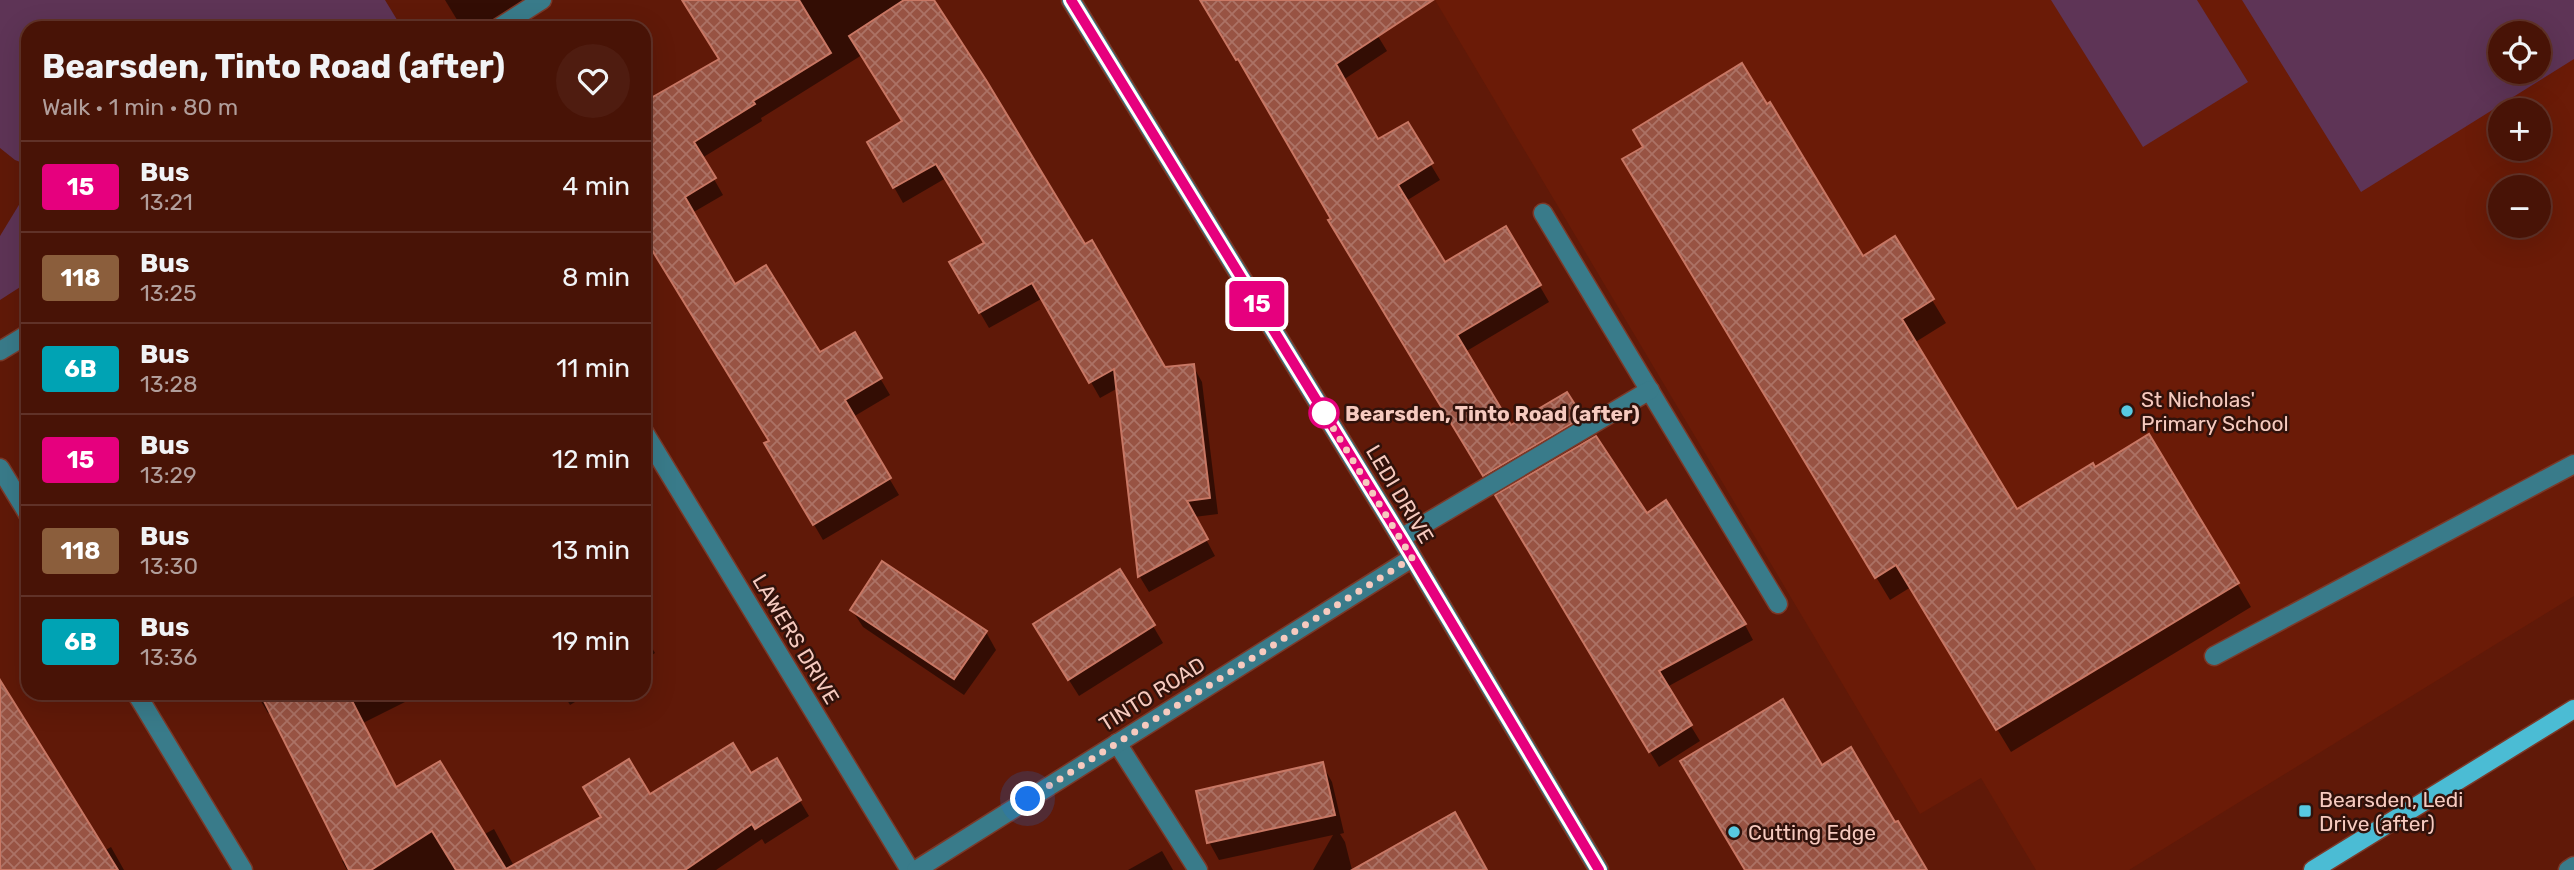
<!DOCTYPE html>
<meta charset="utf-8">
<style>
body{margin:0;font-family:Rubik,sans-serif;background:#4f1c10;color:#f1f3f6;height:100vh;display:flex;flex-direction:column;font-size:26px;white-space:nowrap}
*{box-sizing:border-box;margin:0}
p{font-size:23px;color:#b19e9b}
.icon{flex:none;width:38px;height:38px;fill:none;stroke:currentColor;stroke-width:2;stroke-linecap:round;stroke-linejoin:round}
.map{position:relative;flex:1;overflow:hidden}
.details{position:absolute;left:21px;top:21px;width:630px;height:679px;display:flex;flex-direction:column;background:#481306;border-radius:21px;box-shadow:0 7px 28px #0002,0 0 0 2px #603228}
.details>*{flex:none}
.badge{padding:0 14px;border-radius:5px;font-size:24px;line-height:46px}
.buttons{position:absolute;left:2488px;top:21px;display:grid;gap:14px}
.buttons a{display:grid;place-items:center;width:63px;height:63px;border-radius:50%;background:#481306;box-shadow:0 7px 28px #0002,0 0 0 2px #603228;font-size:35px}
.you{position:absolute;width:35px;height:35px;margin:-18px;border:5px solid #fff;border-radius:50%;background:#1a73e8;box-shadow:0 0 0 10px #1a73e833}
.map>.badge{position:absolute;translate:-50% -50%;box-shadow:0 0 0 4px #fff}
.round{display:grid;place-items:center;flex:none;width:74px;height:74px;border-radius:37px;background:#4f1c10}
.overview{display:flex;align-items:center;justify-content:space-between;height:119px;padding:0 21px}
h1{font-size:33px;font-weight:700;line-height:52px}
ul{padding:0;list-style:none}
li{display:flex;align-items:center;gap:21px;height:91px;padding:0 21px;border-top:2px solid #603228}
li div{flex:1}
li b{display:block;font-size:26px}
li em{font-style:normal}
li .badge{min-width:77px;font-weight:700;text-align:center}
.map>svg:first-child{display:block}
</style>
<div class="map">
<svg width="2574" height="870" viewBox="0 0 2574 870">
<defs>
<pattern id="building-cross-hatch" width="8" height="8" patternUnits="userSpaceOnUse" patternTransform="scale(1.75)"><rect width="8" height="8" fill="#985343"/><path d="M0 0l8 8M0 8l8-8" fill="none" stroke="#ac7265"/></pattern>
</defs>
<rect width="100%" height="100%" fill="#601908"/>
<path fill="#6b1b07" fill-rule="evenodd" d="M1435,0H2574V596L2129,870H2036L1981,778L1920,814ZM2501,33H2539V72H2501ZM2501,110H2539V149H2501ZM2501,187H2539V226H2501Z"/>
<g fill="#5e3456" fill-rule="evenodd">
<polygon points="0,0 385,0 402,28 28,28 28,165 15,160 0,148"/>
<polygon points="2051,0 2197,0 2248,82 2143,147"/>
<path d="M2242,0H2574V59L2361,192ZM2539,33V72H2501V33Z"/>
<polygon points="28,190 28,282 0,300 0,236"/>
</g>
<g fill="#0007">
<polygon points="445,0 526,0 490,28 462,28"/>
<polygon points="684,0 932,0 1084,247 1164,369 1193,366 1202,382 1218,514 1194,517 1215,556 1149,592 1140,577 1118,388 1100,398 1043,298 989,328 951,263 986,243 946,178 903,203 869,143 904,122 862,55 761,118 762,121 702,158 723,195 692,213 735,286 819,354 854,334 890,395 853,417 899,495 823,540 767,444 771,442 644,234 644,104 721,60"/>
<polygon points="1202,0 1356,0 1387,51 1343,80 1378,141 1407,125 1440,180 1406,201 1444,264 1506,228 1549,302 1465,352 1511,427 1581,418 1590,433 1494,491 1340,236 1334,219"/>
<polygon points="1638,184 1862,258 1932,300 1946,323 1914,343 2017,512 2237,583 2251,607 2011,752 1911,587 1890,600"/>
<polygon points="1497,496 1646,515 1745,625 1753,640 1667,687 1700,741 1659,767"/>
<polygon points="852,610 986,632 996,650 964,695 863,627"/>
<polygon points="1153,626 1163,643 1079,696 1045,642"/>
<polygon points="644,634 655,653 644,660"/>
<polygon points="0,683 104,851 111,847 124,870 10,870 0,852"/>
<polygon points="256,693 405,693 409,700 363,723 397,789 483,835 494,829 514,866 649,796 750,776 776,761 809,816 765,844 762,839 716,870 347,870 342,861 345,859 270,712 268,713"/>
<polygon points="563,693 590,693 570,705"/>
<polygon points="1322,764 1332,782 1344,833 1340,834 1345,842 1352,870 1313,870 1333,835 1219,860 1209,842"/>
<polygon points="1162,851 1173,870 1128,870"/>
</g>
<g fill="url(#building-cross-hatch)" stroke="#c87764" stroke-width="2">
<polygon points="682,0 799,0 831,53 753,101 755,104 694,142 716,178 685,197 735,284 766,265 820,352 855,332 882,378 845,400 891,478 813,525 764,443 769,441 644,237 644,102 719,59"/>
<polygon points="904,0 934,0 986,80 1085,244 1092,240 1165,367 1194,364 1210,498 1187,501 1208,539 1138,577 1114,369 1089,383 1032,283 979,313 949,262 984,243 936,164 893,188 867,142 902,121 849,36"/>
<polygon points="1200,0 1433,0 1336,64 1378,139 1408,122 1433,163 1398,185 1445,262 1506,226 1541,285 1457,335 1511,425 1567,392 1583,417 1483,476 1328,220 1331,219 1238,59 1236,60"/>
<polygon points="1742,63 1767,104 1770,102 1863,256 1895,236 1934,299 1902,319 2017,509 2093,463 2095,467 2149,434 2239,583 1996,730 1896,565 1875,578 1622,159 1643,147 1633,130"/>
<polygon points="1596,436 1647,513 1666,500 1746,624 1659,671 1692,725 1649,752 1495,495"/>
<polygon points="882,561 987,631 954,679 850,610"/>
<polygon points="1120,569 1155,625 1068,680 1033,624"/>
<polygon points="0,680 48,757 118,870 0,870"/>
<polygon points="260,693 348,693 396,787 440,761 506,869 601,817 583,787 629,759 650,794 733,743 751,773 777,758 801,800 755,829 752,824 685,870 456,870 432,831 371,870 349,870"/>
<polygon points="1783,699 1822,765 1851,747 1895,822 1898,821 1927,870 1745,870 1680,761"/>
<polygon points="1323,762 1335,815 1207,843 1196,791"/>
<polygon points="1455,812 1487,870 1352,870"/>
</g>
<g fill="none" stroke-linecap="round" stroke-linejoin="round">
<defs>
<g id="minor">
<polyline points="1071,0 1401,538 1599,870"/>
<polyline points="498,28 542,0"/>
<polyline points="1543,213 1778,604"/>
<polyline points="0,351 28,334"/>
<polyline points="644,432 910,870"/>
<polyline points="0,468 28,514"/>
<polyline points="1401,538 1650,390"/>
<polyline points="2214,656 2574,464"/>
<polyline points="136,693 243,870"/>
<polyline points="1117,743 1198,870"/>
<polyline points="916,870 1412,558"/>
<polyline points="2568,870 2574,866"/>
</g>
<polyline id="major" points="2313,870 2574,709"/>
</defs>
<use href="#minor" stroke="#7b3929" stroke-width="21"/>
<use href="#major" stroke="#7b3929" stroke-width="21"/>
<use href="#minor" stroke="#397b8a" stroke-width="18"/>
<use href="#major" stroke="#4bbcd4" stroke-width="18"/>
</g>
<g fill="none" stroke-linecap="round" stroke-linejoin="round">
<defs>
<polyline id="line" points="1071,0 1401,538 1599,870"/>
</defs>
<use href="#line" stroke="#fff" stroke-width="16"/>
<use href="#line" stroke="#e6007e" stroke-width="10"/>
<polyline stroke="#f6cabf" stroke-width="7" stroke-dasharray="0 12.6" points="1028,799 1412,558 1324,413"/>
</g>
<g fill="#57c9e2" stroke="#31120b" stroke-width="2.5">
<circle cx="2127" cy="411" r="7"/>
<rect x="2298" y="804" width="14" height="14" rx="3.5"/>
<circle cx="1734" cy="832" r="7"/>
</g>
<circle fill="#fff" stroke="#e6007e" stroke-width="3.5" cx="1324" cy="413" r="14"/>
<g text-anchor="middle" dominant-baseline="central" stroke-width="5" stroke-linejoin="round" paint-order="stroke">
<g font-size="21" fill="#f6cabf" stroke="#31120b" text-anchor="start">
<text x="2141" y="399">St Nicholas'<tspan x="2141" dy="24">Primary School</tspan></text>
<text x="2319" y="799">Bearsden, Ledi<tspan x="2319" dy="24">Drive (after)</tspan></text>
<text x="1748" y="832">Cutting Edge</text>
</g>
<g font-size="21" font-weight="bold" fill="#f6cabf" stroke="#31120b" text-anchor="start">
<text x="1345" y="413">Bearsden, Tinto Road (after)</text>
</g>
<g font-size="21" fill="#f6cabf" stroke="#31120b">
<text transform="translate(1400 494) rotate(59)">LEDI DRIVE</text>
<text transform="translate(796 639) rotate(59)">LAWERS DRIVE</text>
<text transform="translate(1152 694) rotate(-32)">TINTO ROAD</text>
</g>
</g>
</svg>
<div class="buttons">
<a><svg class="icon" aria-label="locate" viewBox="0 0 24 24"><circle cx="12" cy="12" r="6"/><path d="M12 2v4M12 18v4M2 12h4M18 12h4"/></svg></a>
<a>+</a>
<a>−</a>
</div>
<div class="you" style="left:1028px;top:799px"></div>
<b class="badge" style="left:1257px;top:304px;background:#e6007e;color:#fff">15</b>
<section class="details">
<div class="overview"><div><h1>Bearsden, Tinto Road (after)</h1><p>Walk · 1 min · 80 m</p></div><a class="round"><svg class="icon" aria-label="heart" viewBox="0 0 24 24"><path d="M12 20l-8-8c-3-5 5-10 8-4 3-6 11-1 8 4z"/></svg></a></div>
<ul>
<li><span class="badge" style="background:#e6007e;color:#fff">15</span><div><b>Bus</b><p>13:21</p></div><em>4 min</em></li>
<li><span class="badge" style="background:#8b5e3c;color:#fff">118</span><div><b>Bus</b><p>13:25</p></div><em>8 min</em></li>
<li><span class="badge" style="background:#00a3b4;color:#fff">6B</span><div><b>Bus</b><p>13:28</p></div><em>11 min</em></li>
<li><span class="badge" style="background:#e6007e;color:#fff">15</span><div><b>Bus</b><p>13:29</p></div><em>12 min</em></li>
<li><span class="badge" style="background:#8b5e3c;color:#fff">118</span><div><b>Bus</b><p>13:30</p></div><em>13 min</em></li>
<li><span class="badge" style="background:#00a3b4;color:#fff">6B</span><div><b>Bus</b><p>13:36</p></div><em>19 min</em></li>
</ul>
</section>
</div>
